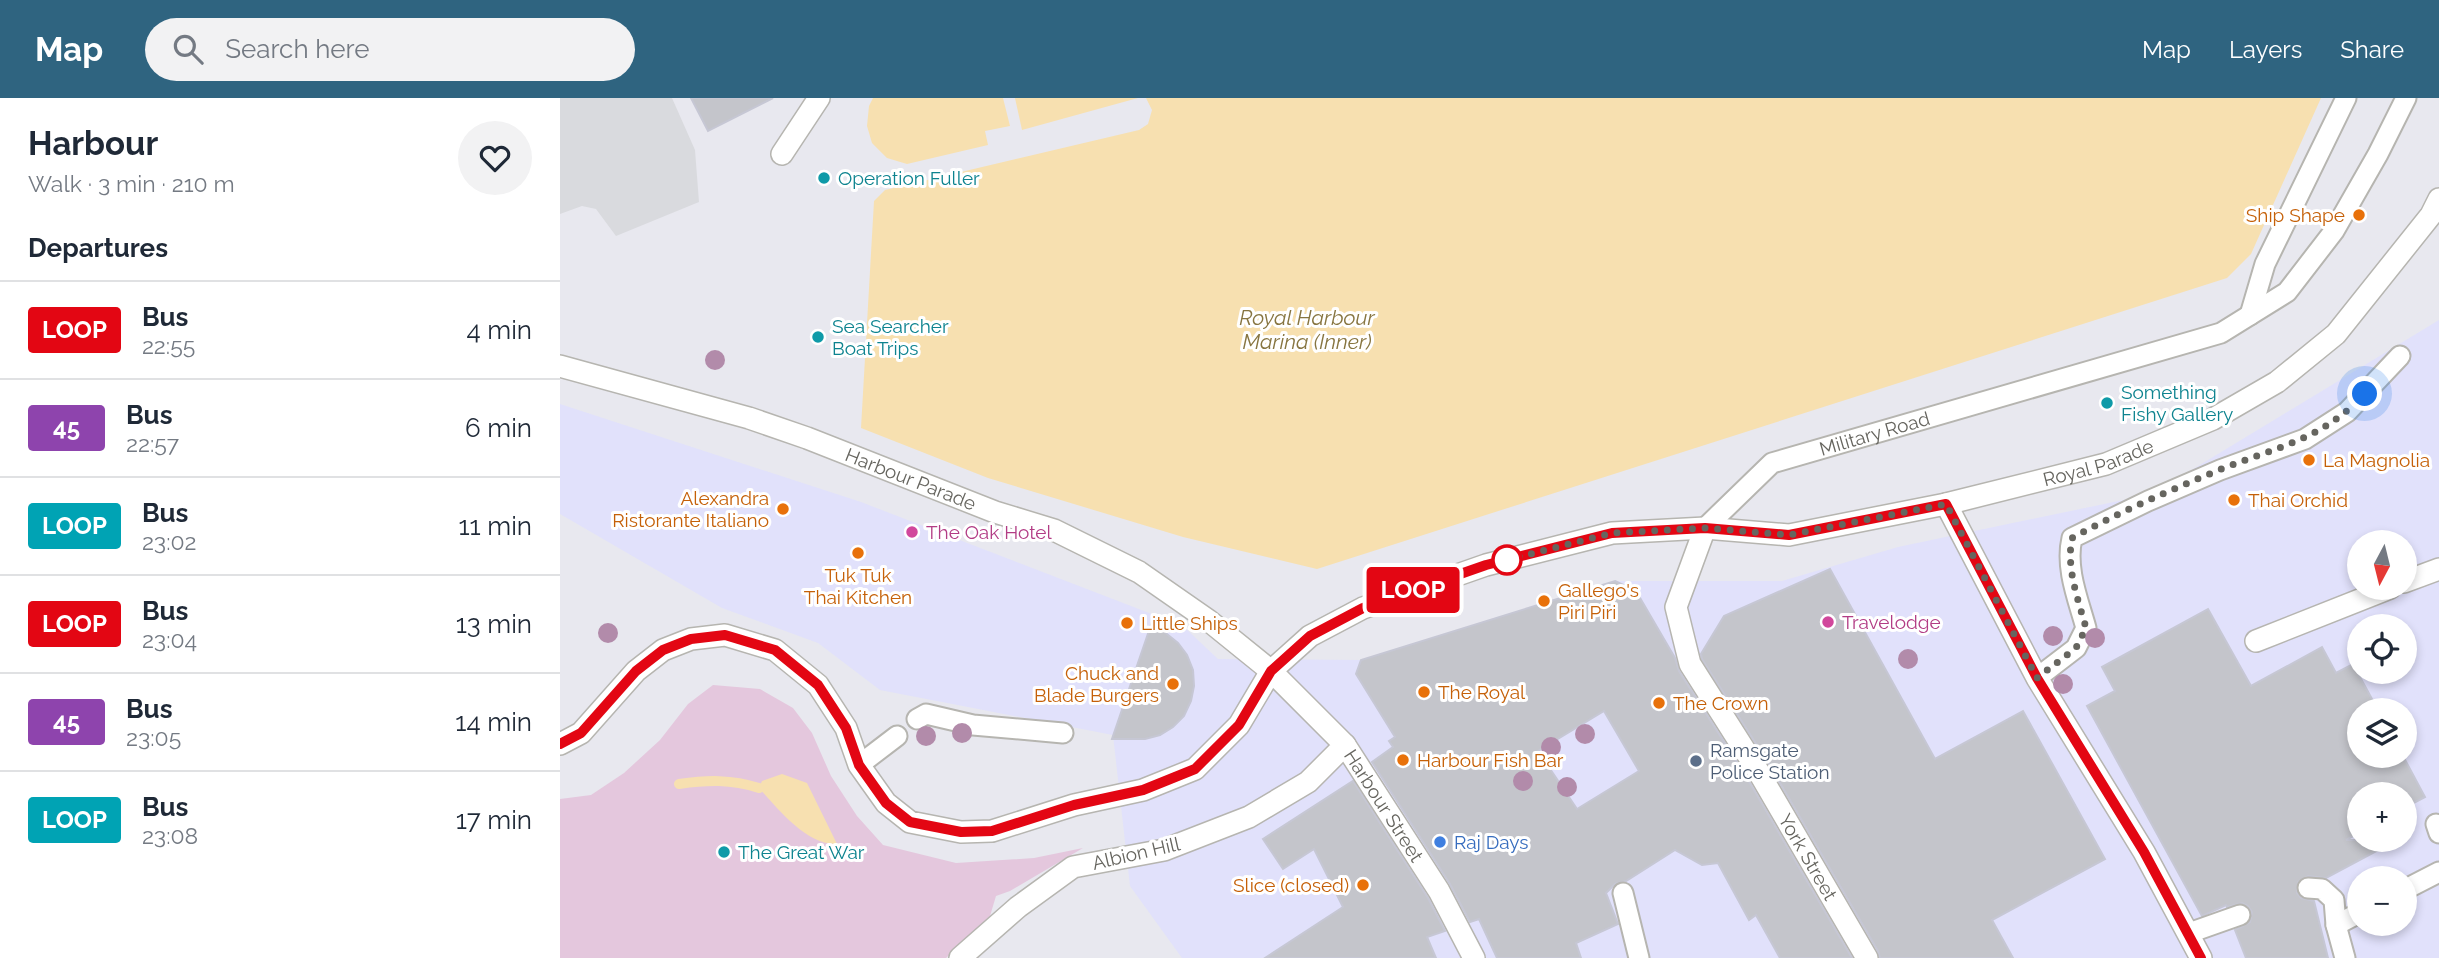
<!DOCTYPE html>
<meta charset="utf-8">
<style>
body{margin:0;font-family:Raleway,sans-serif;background:#f2f2f3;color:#1f2937;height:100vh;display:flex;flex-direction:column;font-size:26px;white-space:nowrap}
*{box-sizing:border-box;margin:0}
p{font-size:23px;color:#747a83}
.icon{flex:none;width:38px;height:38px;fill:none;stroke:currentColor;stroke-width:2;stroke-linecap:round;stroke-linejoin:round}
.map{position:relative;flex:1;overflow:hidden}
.panel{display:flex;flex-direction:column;background:#fff;width:560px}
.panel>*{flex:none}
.badge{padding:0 14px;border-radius:5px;font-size:24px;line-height:46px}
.needle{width:46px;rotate:187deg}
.tools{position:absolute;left:1787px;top:432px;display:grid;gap:14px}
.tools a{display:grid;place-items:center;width:70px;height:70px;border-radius:50%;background:#fff;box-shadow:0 4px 10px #0003;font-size:35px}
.you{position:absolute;width:35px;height:35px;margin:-18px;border:5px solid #fff;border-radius:50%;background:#1a73e8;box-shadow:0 0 0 10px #1a73e833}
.map>.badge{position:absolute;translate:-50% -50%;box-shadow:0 0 0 4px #fff}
h2{padding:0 28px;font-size:26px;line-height:63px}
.round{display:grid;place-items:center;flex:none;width:74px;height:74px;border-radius:37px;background:#f2f2f3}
.headline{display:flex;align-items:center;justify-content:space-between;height:119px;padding:0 28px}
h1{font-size:33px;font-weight:700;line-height:52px}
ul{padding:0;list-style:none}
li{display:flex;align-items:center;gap:21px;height:98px;padding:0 28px;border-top:2px solid #e0e1e3}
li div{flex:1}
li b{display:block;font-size:26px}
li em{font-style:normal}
li .badge{min-width:77px;font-weight:700;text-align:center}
header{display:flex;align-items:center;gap:42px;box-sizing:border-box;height:98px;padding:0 35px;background:#2f6480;color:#fff}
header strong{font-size:33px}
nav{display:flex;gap:38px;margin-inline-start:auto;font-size:24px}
.search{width:490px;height:63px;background:#f2f2f3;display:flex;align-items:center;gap:18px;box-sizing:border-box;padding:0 24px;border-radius:38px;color:#747a83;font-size:26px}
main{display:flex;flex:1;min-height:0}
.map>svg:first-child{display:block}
</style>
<header>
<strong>Map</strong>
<div class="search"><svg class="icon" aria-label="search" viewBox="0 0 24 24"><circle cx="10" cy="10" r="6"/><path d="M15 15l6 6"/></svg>Search here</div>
<nav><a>Map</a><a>Layers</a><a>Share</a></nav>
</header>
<main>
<section class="panel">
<div class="headline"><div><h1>Harbour</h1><p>Walk · 3 min · 210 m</p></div><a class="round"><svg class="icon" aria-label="heart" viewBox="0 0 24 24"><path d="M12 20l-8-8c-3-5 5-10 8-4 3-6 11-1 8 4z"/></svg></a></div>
<h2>Departures</h2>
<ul>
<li><span class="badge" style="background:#e30613;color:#fff">LOOP</span><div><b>Bus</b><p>22:55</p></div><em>4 min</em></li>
<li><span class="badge" style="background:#8e44ad;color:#fff">45</span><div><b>Bus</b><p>22:57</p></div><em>6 min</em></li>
<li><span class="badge" style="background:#00a3b4;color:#fff">LOOP</span><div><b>Bus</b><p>23:02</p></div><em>11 min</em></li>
<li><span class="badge" style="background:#e30613;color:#fff">LOOP</span><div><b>Bus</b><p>23:04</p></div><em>13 min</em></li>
<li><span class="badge" style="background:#8e44ad;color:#fff">45</span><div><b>Bus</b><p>23:05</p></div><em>14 min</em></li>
<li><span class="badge" style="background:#00a3b4;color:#fff">LOOP</span><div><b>Bus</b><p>23:08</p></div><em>17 min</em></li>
</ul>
</section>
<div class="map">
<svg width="1879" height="860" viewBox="0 0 1879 860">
<rect width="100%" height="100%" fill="#e8e8ef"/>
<path fill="#e1e1fb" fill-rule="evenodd" d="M1879,222V860H622L570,788L553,637L320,592L258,545L162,510L0,416V306L301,404L623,528L658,561L801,562L1055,483H1222L1338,449L1592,396ZM1799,444H1844V490H1799ZM1799,528H1844V574H1799ZM1799,612H1844V658H1799ZM1799,696H1844V742H1799ZM1799,780H1844V826H1799Z"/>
<polygon fill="#d9dade" points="0,0 112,0 135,52 139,104 56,138 36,111 22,108 0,116"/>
<polygon fill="#e4c7dd" points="153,587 200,591 233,610 252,635 271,678 297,718 323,747 396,765 474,760 523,750 450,793 436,798 430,818 386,860 0,860 0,701 31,697 64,675 100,642 128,606"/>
<g fill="#f7e0b0">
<polygon points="313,0 443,0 450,28 425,33 428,47 347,66 327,60 312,45 307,28 309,8"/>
<polygon points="455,0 578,0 462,32"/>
<polygon points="586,0 1761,0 1691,156 1667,180 757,471 623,439 428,380 301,330 314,103 325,92 579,32 588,26 592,12"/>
<path d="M222,676L247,685L277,746C247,748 217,710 199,690L202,683Z"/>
</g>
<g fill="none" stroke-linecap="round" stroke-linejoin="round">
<path stroke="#f7e0b0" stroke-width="10" d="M119,686C147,682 171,681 199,690"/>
</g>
<g fill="#c4c5cb" stroke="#c6c7d4" stroke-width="2" fill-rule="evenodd">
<polygon points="131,0 213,0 148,33"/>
<polygon points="1270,471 1375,661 1463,613 1545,761 1432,822 1453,860 1320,860 1318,853 1209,666 1142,561 1141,556 1164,518"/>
<path d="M1055,483L1076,493L1115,560L1119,573L1187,680L1292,860H1220L1196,817L1189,822L1158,765L1142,767L1115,752L1066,783L1055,786L1046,795L1058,826L1016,845L1021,860H937L919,821L910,824L890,786L812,664L833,649L829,643L835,639L796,576L801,562ZM1044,613L1079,673L1017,711L978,653Z"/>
<polygon points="1648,511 1691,588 1762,549 1776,575 1793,566 1818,612 1799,612 1799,658 1843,658 1865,699 1844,710 1844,696 1799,696 1799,735 1786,742 1837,742 1766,780 1748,778 1738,784 1737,795 1741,800 1754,803 1768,860 1686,860 1675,832 1690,824 1692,814 1688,808 1682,805 1667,809 1666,807 1642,818 1527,608 1555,593 1542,569"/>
<polygon points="592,524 618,545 627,557 633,572 634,588 631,603 624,618 613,629 600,637 585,641 552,641"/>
<polygon points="793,683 868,800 885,833 867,839 876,860 705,860 783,809 754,751 723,771 703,741"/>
</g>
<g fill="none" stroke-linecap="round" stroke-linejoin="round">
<defs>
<g id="service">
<polyline points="1690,217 1705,166 1786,0"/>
<path id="s1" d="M1145,430L1212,365L1661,235L1727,194L1774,133L1818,56L1846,0"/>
<path d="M1477,580L1516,550L1526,530C1518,501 1505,470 1512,440L1588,403L1660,372L1745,341L1787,314L1840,258"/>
<polyline points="357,621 366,616 413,627 503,635"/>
<polyline points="299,667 337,638"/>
<polyline points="1876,726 1879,735"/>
<polyline points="1748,790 1762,791 1774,802 1776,827 1785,860"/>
<polyline points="1844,792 1879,774"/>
<polyline points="1063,795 1079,860"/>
<polyline points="1776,827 1799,815"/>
<polyline points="1629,835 1680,817"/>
</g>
<g id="pedestrian">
<polyline points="222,56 259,0"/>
<path id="s2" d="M785,647L879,793L914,860"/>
</g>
<g id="minor">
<path id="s3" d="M0,268L189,320L247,340L435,414L494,432L579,474L648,522L711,573L785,647L748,684L689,719L604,752L513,769L458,809L400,860"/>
<polyline points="1386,406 1477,580 1584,754 1641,860"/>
<path id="s4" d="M1145,430L1116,509L1130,566L1198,673L1307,860"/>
<polyline points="1844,484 1879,471"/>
<polyline points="1696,543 1830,490"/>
</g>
<g id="secondary">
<path id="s5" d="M0,646L21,635L76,573L103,552L131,541L165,537L215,552L258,587L286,630L299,667L326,705L350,724L401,734L432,733L514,707L583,692L635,671L679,627L711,573L750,538L803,510L926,467L1052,435L1145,430L1229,437L1386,406L1546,366L1653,321L1717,284L1776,236L1871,117L1879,101"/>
</g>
</defs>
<use href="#service" stroke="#b6b5b0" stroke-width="23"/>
<use href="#pedestrian" stroke="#b6b5b0" stroke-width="24"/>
<use href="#minor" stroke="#b6b5b0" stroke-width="24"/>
<use href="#secondary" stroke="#b6b5b0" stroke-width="24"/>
<use href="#service" stroke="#fff" stroke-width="19"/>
<use href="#pedestrian" stroke="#fff" stroke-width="21"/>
<use href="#minor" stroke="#fff" stroke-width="21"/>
<use href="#secondary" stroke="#fff" stroke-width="21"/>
</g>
<g fill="#b28baa">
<circle cx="155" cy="262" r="10"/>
<circle cx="48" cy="535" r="10"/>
<circle cx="1493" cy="538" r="10"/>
<circle cx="1535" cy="540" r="10"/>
<circle cx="1348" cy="561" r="10"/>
<circle cx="1503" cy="586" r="10"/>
<circle cx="402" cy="635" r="10"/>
<circle cx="1025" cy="636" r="10"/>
<circle cx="366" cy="638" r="10"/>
<circle cx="991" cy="649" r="10"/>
<circle cx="963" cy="683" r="10"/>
<circle cx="1007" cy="689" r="10"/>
</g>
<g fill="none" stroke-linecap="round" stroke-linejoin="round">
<defs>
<polyline id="line" points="0,646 21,635 76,573 103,552 131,541 165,537 215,552 258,587 286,630 299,667 326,705 350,724 401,734 432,733 514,707 583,692 635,671 679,627 711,573 750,538 803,510 926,467 1052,435 1145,430 1229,437 1386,406 1477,580 1584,754 1641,860"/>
</defs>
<use href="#line" stroke="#fff" stroke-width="16"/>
<use href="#line" stroke="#e30613" stroke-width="10"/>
<path stroke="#66655f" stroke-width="7" stroke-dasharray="0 12.6" d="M947,462L1052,435L1145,430L1229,437L1386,406L1477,580L1516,550L1526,530C1518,501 1506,470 1512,440C1559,414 1609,393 1659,372C1716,349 1760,343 1805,296"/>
</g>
<g fill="#0f9aa8" stroke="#fff" stroke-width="2.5">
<circle cx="264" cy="80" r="7"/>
<circle cx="258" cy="239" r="7"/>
<circle cx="1547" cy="305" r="7"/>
<circle cx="164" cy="754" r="7"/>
</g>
<g fill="#e8710a" stroke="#fff" stroke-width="2.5">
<circle cx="1799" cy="117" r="7"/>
<circle cx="1749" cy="362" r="7"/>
<circle cx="1674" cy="402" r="7"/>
<circle cx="223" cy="411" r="7"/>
<circle cx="298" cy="455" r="7"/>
<circle cx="984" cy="503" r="7"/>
<circle cx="567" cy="525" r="7"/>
<circle cx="613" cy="586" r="7"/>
<circle cx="864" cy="594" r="7"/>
<circle cx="1099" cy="605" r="7"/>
<circle cx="843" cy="662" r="7"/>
<circle cx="803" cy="787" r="7"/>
</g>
<g fill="#d1479c" stroke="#fff" stroke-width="2.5">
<circle cx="352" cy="434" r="7"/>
<circle cx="1268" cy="524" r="7"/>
</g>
<circle fill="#fff" stroke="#e30613" stroke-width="3.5" cx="947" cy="462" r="14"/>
<circle fill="#5c6f8a" stroke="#fff" stroke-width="2.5" cx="1136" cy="663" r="7"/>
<circle fill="#3f7fe0" stroke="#fff" stroke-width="2.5" cx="880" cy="744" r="7"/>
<g text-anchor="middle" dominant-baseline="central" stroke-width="6" stroke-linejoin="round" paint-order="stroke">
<g font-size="19" fill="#0d838f" stroke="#fff" text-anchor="start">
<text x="278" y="80">Operation Fuller</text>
<text x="272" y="228">Sea Searcher<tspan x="272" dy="22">Boat Trips</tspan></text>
<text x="1561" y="294">Something<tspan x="1561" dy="22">Fishy Gallery</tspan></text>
<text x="178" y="754">The Great War</text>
</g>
<g font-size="19" fill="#c56008" stroke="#fff" text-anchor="start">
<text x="1785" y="117" text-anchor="end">Ship Shape</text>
<text x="1763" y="362">La Magnolia</text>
<text x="209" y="400" text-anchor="end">Alexandra<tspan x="209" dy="22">Ristorante Italiano</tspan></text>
<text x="1688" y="402">Thai Orchid</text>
<text x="298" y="477" text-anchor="middle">Tuk Tuk<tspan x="298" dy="22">Thai Kitchen</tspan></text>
<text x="998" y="492">Gallego's<tspan x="998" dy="22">Piri Piri</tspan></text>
<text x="581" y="525">Little Ships</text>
<text x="599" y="575" text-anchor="end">Chuck and<tspan x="599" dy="22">Blade Burgers</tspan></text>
<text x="878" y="594">The Royal</text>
<text x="1113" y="605">The Crown</text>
<text x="857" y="662">Harbour Fish Bar</text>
<text x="789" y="787" text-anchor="end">Slice (closed)</text>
</g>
<g font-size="19" fill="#66655f" stroke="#fff">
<text stroke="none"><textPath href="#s1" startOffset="200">Military Road</textPath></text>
<text stroke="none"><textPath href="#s5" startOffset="1769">Royal Parade</textPath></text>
<text stroke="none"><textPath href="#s3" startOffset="369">Harbour Parade</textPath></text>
<text stroke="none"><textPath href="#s2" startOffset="72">Harbour Street</textPath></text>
<text transform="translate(576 755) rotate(-13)">Albion Hill</text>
<text stroke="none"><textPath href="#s4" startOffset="369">York Street</textPath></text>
</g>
<g font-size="19" fill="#b23c85" stroke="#fff" text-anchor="start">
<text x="366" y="434">The Oak Hotel</text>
<text x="1282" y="524">Travelodge</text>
</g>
<g font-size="19" fill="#4e5e75" stroke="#fff" text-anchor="start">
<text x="1150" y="652">Ramsgate<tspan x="1150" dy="22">Police Station</tspan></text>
</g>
<g font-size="19" fill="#366cbe" stroke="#fff" text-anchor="start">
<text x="894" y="744">Raj Days</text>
</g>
<g font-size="21" font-style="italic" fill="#877540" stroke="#fff">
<text x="747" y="219">Royal Harbour<tspan x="747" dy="24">Marina (Inner)</tspan></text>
</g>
</g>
</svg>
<div class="tools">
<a><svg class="needle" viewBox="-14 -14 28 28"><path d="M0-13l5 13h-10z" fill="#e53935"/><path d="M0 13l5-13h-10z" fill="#747a83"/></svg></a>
<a><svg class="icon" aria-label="locate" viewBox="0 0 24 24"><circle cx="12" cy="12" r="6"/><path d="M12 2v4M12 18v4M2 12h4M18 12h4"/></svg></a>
<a><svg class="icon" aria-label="layers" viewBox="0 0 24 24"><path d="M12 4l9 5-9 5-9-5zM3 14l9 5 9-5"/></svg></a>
<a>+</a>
<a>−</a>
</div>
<div class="you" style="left:1805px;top:296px"></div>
<b class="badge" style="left:853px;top:492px;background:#e30613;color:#fff">LOOP</b>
</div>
</main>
